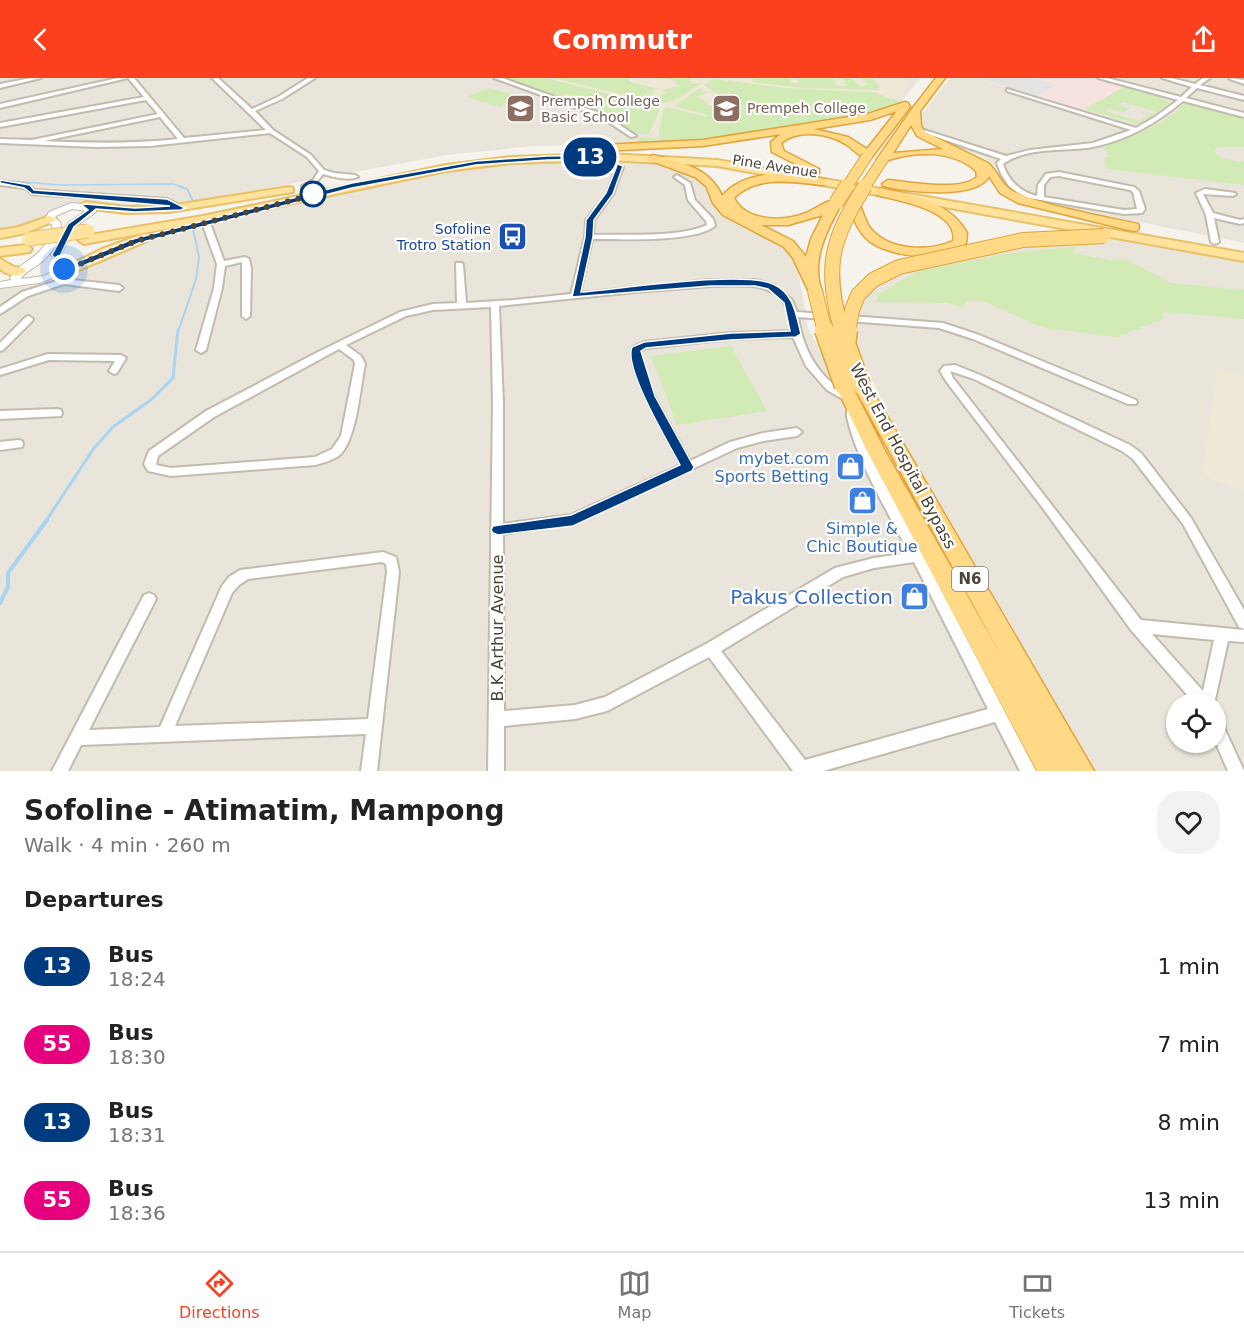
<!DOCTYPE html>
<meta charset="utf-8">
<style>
body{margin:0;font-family:"DejaVu Sans",sans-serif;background:#f2f2f2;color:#222;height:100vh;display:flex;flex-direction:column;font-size:22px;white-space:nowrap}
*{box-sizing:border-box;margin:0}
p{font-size:20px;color:#767676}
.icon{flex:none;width:33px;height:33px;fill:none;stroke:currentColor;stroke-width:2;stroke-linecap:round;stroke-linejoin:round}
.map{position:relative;height:693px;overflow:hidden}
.sheet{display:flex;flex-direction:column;background:#fff;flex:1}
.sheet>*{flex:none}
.badge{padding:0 12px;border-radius:20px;font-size:21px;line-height:39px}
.buttons{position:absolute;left:1166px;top:615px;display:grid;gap:12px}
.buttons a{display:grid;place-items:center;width:60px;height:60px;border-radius:50%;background:#fff;box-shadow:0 2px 4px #0004;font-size:30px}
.you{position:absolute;width:30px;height:30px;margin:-15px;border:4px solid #fff;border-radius:50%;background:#1a73e8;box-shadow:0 0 0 9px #1a73e833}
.map>.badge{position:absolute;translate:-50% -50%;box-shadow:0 0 0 3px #fff}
h2{padding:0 24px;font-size:22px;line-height:54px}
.round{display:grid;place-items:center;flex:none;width:63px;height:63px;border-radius:24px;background:#f2f2f2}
.head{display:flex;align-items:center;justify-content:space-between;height:102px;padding:0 24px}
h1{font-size:28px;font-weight:700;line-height:45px}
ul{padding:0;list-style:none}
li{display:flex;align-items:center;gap:18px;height:78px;padding:0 24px}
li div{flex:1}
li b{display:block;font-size:22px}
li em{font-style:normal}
li .badge{min-width:66px;font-weight:700;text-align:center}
header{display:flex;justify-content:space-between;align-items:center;height:78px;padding:0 24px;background:#fc3f1d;color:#fff;font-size:27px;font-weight:700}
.menu{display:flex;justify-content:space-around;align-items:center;height:84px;border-top:2px solid #e0e0e0;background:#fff;font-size:16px;color:#767676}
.menu a{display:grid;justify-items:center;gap:3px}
.menu .selected{color:#fc3f1d}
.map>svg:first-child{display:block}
</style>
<header><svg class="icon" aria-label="back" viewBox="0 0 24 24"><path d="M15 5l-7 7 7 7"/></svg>Commutr<svg class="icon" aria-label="share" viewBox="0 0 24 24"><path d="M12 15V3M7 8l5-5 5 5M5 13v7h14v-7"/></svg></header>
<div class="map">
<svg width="1244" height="693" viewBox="0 0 1244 693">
<rect width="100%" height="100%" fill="#f6f3ec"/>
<g fill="#eae5da" fill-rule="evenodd">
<polygon points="0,0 920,0 902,23 882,34 799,49 630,67 533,68 447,77 172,128 75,125 57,130 39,142 14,152 0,155"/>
<polygon points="950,0 1244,0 1244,165 1034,123 1010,112 999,92 984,79 946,66 920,51 919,40"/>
<polygon points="560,81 653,83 681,92 701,103 708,111 716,132 731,143 769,158 789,170 797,187 808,250 1040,693 0,693 0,210 25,209 49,205 97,182 155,159 281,128 421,96 510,84"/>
<path d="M1088,159L1119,161L1244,183V693H1094L913,388L856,267L851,248L852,240L875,202L969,175ZM1176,626H1215V664H1176Z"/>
</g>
<g fill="#efe8d6">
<polygon points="501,0 912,0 901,17 892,20 893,22 690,58 633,55 622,46 598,33"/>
<polygon points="1217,290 1244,298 1244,413 1202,397"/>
</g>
<polygon fill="#f6e3e0" points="985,0 1096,0 1126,8 1086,31 1105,38 1102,39 984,3"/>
<g fill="#d2eab5">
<polygon points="502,0 547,0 657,28 660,31 649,56 632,56 604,36"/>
<polygon points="554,0 630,0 628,2 633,5 660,11 650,12 641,21"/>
<path d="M655,0H691L690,3L695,4L684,7L704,4C677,20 675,29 645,22L646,17L651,13L655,14L648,19L655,21L666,14L660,12L679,8L673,2Z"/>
<polygon points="754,0 790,0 790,4 798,5 799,0 833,0 838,8 847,8 842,0 851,0 860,8 869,7 861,0 873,0 880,9 877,10 880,12 802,10 752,4"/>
<polygon points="713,1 796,11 872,14 901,24 881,35 819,46 811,45 693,65 635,67 641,59 660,61 660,57 658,57 664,31 668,29 706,39 707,37 674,28 700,10 708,15 696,19 704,22 709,27 718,28 716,30 722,31 727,27 723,25 725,21 704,7"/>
<polygon points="1126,8 1166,19 1159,20 1171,25 1157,34 1123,24 1118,27 1130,30 1123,34 1110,31 1105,33 1139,43 1149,37 1143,34 1156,36 1137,46 1085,31"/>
<polygon points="488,10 521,19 500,29 466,19"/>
<path d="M1186,24L1244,39V69H1217L1214,74L1223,81L1244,84V107L1106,91L1104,79H1109L1104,69C1131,58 1167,46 1186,24Z"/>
<polygon points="1077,168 1073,175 1110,182 1125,181 1171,205 1244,212 1244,241 1162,234 1163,241 1117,259 1044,250 985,224 968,223 962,229 946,225 876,224 878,216 920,192 1012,175"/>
<polygon points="731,268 767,333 677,347 651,278"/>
</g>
<polygon fill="#e5e3e0" points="986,0 1033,0 1058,7 1035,18 985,2"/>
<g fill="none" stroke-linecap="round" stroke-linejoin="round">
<polyline stroke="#a9d4f2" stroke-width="1.5" points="0,102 60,107 173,106 184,110"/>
<g stroke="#a9d4f2" stroke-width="2">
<polyline points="179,108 187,111 193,123"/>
<polyline points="178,254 196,201 199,179 193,151"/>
</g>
<polyline stroke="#a9d4f2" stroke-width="3" points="46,443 94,370 113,349 152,321 173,300 178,252"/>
<polyline stroke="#a9d4f2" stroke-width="4" points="0,525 8,509 8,495 47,442"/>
<defs>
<g id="minor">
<polygon points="31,0 41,0 0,10 0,6"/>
<polygon points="118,0 128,0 0,30 0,26"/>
<path d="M128,0H134L184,60L266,52L212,0H218L252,31L278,19L308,0H315L282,21L255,33L273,52L311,77L324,92L334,95L355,97L358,99C349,103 333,99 323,96C318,103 311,111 302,110V108L313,102L319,93L307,79L270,55L150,68L97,69L0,65V61L32,62L158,36L146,22L0,49V45L144,19ZM160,39L178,61C133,66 89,65 44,63Z"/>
<polygon points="494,0 502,0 605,37 636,58 631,59 601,39"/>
<path d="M1098,0H1107L1181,19L1192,9L1162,0H1171L1195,6L1203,0H1210L1200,7L1244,18V22L1197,10L1186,20L1244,35V39L1183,23C1157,45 1127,62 1093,69C1065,74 1028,68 1003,86C1008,102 1020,114 1037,118L1038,107L1046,96L1059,94L1134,109L1139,113L1145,131L1142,135L1124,136L1029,120L1018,115L1009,108L1001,96L997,85L1001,81L916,52L921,51L1006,78L1030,72L1093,65L1131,52L1007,13V11L1136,50L1155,39L1178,22ZM1059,98L1130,112L1133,114L1137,131L1124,132L1044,119V107L1050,99Z"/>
<polygon points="1229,0 1244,2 1244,6 1230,1"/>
<path d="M609,77L612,79V84L623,89L613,116L594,142L593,157C624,156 679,160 707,147L706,143L688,122L685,107L674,99L677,97L690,105L695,122L713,141L715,148C693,165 621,161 592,161L580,215L711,202H755L774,207L792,222L797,234L943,245L979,257L1136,322L1137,324L1136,326H1128L973,261L939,250L798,239C802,266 814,292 836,308C842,313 850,316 855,322L853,325L858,328L857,341L876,388L1036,693H1020L995,644L823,693H793L709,579L607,633L575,641L504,648V693H488L493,325L491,229L433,232L406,238L346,267L361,278L365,286C360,310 357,358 341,376C334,382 323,385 315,387L171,398L148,393L144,386L149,373L206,333L316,275L400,234L433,226L457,225L456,185H462L463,187L466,225L514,222L571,216L585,159L586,142L607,116L616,90L606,85V79ZM711,208C735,208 771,202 785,226C790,233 790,245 791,253L731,255L644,264L633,269C624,290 670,365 681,387L571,437L503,446V325L499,228L635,214ZM793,259L806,288L827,312L850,325C847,330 846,337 848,343C859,387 888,434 909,475L874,480L835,490L706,566L605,619L575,627L504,633L503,456L577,445L737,370L763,363L797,358L802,354L797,350L763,355L730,364L690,383L654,318L640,276V273L646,270L731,261ZM339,271L354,282L355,286L341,358L332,371L315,379L171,390L156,387L158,378L214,339ZM914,484L988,631L805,682L721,573L843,499L874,490Z"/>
<polygon points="0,103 29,107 34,112 167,121 185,130 178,132 166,125 32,116 25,110 0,107"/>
<polygon points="1205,111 1235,115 1236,116 1233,118 1203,116 1213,135 1240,142 1244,141 1244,145 1240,146 1214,140 1219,164 1215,166 1211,164 1206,137 1196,115"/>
<polygon points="203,143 210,145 224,183 245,179 249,181 251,190 250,238 246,241 242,238 242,184 225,188 222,210 206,272 201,275 196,272 214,210 217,186 202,145"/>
<polygon points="63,201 119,207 123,210 119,213 64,206 28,218 0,236 0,229 22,214"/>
<polygon points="29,238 33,241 32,243 3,272 0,273 0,265 26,239"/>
<polygon points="48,276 121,277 126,280 117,295 114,296 109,293 115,283 49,282 0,297 0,291"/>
<path d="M955,287L980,297L1130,367L1141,375L1191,440L1244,532V551L1239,549L1183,446L1133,381L1122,373L974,301L950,293L953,300L1141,542L1244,552V564L1228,563L1214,626H1195L1131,552L1045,433L946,303L940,293L944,288ZM1152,556L1214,562L1203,613Z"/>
<polygon points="57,331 61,332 62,335 61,338 0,341 0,333"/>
<polygon points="18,362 22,363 23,366 22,369 0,372 0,364"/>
<path d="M383,474L396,479L399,494L377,693H361L366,656L81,667L68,693H52L144,517L149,515L154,517L156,521L89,652L160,649L222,508L229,499L240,492ZM382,484L386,486L387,494L368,641L175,648L232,515L239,507L248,501Z"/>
<polygon points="1215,638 1220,641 1244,693 1228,693 1215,663"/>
</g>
<path id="tertiary" d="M71,125L94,127L96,134L75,149L61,176L70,185L66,195L39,205L0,210V204L11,202L10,200C24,179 45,180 52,150V147L45,141L49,134ZM72,131L86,133L68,145L51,177L60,186L57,191L44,198L21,201C24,194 33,191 39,186C50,178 65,158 60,144L55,140L56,138Z"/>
<g id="primary">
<polygon points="609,76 717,82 1244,175 1244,183 717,88 609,82 511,85 446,93 203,144 84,166 78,162 84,158 203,138 446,87 511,79"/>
<polygon points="289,109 293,110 293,114 169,134 125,135 86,130 80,127 86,124 125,129 169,128"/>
<polygon points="50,138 56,141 54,143 26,155 0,160 0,152 19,149"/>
<polygon points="143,156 147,157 147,163 63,199 58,200 52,196 102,171"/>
<polygon points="26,167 32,171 30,174 0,178 0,170"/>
<path d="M0,181L14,189L25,190L26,193C19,201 8,197 0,191Z"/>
</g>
<g id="trunk">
<path d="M936,0H945L920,33L921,48L925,54L988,85C996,92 1000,103 1008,110C1026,125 1111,140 1138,146L1139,149L1138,152L1133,153L1018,125L1000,115L989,98C978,122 906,114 884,108L882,106L888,102C910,104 960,114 977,99L976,93C952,71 912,73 883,84L877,81L912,31ZM911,47L917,58L943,71L893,75Z"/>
<path d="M905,24L908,25L910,29L871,80C861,82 855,72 847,67C828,55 799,51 781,65L784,73L819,91V95L815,96L772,74L771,64L781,56L703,68L581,74L576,71L581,68L703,62L868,36ZM897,33L867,71L848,59L814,51L870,42Z"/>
<path d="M653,77C681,84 710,90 722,118C746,90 793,94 826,102V106L822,107C792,104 758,97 734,120C746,144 783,144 806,135C816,131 829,120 840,122L842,125C827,151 810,184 822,213L820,216H810L793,180L784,169L723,137L713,125L706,108L695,99L649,82L647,80ZM823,137L811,161L806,179L793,163L761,147H788Z"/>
<path d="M881,110C913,119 950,123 967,155L966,165C946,186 890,179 869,163C857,153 854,140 848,127L850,124H858C863,132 865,143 870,150C889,173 928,174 953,163C959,132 898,123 877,117L875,114Z"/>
<polygon points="861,301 867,303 869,307 1094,693 1037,693 866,371 836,308 838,304 850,304 852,308 884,371 1003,581 853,307 855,303"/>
</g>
</defs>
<use href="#minor" stroke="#c2bbae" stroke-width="4"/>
<use href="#tertiary" stroke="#c2bbae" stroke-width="2"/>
<use href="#primary" stroke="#e6c16a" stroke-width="4"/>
<use href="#trunk" stroke="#e0a43c" stroke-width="3"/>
<use href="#minor" fill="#fff" fill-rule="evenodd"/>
<use href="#tertiary" fill="#fff" fill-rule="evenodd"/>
<use href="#primary" fill="#ffe39c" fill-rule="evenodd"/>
<use href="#trunk" fill="#ffd985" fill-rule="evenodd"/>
<defs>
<polyline id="primary-bridge" points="29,161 88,153"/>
<g id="trunk-bridge-far2">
<polyline points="846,110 867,78"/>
<polyline points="864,110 883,81"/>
</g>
<g id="trunk-bridge-far1">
<polyline points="836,125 847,108"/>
<polyline points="815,213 825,254"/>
<path d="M842,254C824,190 830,163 865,108"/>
<polyline points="848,254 852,232 858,217 873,202 899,189 1023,162 1104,158"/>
</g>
<g id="trunk-bridge">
<polyline points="824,252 844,308"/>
<polyline points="841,252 861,307"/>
<polyline points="846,266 848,252"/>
</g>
</defs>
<use href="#primary-bridge" stroke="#e6c16a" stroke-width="15" stroke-linecap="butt"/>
<use href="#trunk-bridge-far2" stroke="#e0a43c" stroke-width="12" stroke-linecap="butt"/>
<use href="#trunk-bridge-far1" stroke="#e0a43c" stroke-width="16" stroke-linecap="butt"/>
<use href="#trunk-bridge" stroke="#e0a43c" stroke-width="21" stroke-linecap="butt"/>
<use href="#primary-bridge" stroke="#ffe39c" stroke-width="13"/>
<use href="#trunk-bridge-far2" stroke="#ffd985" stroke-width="10"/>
<use href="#trunk-bridge-far1" stroke="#ffd985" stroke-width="14"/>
<use href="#trunk-bridge" stroke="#ffd985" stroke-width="18"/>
</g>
<path fill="#003b80" stroke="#fff" stroke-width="1.5" d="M609,77L612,79L613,84L623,88L613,116L594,142L593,159L581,214C620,211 742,192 773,206C794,215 796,237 801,256L796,259L731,262L646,270L641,273L655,318L694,389L692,393L573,448L498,457L493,455L491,452L493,448L571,437L680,387C669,366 623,290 632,269L644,264L731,255L790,253L784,225L768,211L755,208H711L572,219L585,159L586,142L606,115L616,90L607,87L605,81L547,82L476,87L352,110L139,165L58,198L54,195L61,187L52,177L68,146L88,132L82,127L84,126L135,130L170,128L32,116L24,110L0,105V102L30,107L34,112L167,121L185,130L181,132L135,134L96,131L74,149L61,176L70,187L133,161L352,105L476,83L547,78Z"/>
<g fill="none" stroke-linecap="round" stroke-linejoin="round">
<polyline stroke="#4b4439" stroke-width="6" stroke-dasharray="0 10.8" points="64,191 58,195 136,163 317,116 313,116"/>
</g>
<defs>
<symbol id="school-square" viewBox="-11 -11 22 22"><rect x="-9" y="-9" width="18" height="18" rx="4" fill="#8d6e63" stroke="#fff"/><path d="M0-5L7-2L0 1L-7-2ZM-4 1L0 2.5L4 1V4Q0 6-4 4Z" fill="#fff"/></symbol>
<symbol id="bus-square" viewBox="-11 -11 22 22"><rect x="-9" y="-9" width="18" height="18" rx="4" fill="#1a4fb4" stroke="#fff"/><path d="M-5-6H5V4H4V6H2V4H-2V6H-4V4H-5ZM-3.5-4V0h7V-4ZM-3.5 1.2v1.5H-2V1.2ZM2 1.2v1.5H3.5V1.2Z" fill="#fff"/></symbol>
<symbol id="shop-square" viewBox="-11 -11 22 22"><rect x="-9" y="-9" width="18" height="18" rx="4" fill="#3f7fe0" stroke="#fff"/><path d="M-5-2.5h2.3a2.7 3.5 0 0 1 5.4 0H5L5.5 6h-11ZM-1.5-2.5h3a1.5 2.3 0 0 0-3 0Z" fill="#fff"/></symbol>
</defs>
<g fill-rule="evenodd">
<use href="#school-square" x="710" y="14" width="33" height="33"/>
<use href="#school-square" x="504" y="14" width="33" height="33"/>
<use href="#bus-square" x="496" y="142" width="33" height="33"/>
<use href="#shop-square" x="834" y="372" width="33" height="33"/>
<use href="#shop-square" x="846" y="406" width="33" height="33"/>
<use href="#shop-square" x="898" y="502" width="33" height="33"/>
</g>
<circle fill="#fff" stroke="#003b80" stroke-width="3" cx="313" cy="116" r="12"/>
<g text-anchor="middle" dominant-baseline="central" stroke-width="4.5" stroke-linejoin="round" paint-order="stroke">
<g font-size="14" fill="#785e54" stroke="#fff" text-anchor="start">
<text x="541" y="23">Prempeh College<tspan x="541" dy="16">Basic School</tspan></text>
<text x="747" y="30">Prempeh College</text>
</g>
<g font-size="14" fill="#4b4439" stroke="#fff">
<text transform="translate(775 88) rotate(9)">Pine Avenue</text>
</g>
<g font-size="14" fill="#164399" stroke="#fff" text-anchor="end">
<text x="491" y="151">Sofoline<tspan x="491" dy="16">Trotro Station</tspan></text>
</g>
<rect fill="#fff" stroke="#817c74" stroke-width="1.5" x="952" y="489" width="36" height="24" rx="4.5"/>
<g font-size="15" font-weight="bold" fill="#4b4439">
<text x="970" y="501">N6</text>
</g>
<g font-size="16" fill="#4b4439" stroke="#fff">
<text transform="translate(903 378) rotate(62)">West End Hospital Bypass</text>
<text transform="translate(497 550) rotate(-90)">B.K Arthur Avenue</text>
</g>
<g font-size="16" fill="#366cbe" stroke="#fff" text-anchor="end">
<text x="829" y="380">mybet.com<tspan x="829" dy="18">Sports Betting</tspan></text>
<text x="862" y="450" text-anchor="middle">Simple &amp;<tspan x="862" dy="18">Chic Boutique</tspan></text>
</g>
<g font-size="20" fill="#366cbe" stroke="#fff" text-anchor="end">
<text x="893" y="519">Pakus Collection</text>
</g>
</g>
</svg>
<div class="buttons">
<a><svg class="icon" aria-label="locate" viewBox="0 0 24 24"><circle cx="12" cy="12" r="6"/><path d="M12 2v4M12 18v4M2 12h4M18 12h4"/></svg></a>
</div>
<div class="you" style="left:64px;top:191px"></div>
<b class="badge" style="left:590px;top:79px;background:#003b80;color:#fff">13</b>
</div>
<section class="sheet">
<div class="head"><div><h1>Sofoline - Atimatim, Mampong</h1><p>Walk · 4 min · 260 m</p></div><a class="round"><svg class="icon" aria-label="heart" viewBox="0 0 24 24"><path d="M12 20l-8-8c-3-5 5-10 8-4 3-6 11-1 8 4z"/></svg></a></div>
<h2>Departures</h2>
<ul>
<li><span class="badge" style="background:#003b80;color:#fff">13</span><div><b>Bus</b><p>18:24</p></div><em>1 min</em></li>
<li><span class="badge" style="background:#e6007e;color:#fff">55</span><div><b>Bus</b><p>18:30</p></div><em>7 min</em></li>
<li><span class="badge" style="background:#003b80;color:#fff">13</span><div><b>Bus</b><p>18:31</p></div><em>8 min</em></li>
<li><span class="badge" style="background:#e6007e;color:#fff">55</span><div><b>Bus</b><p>18:36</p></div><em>13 min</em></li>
</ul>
</section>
<nav class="menu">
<a class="selected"><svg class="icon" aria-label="directions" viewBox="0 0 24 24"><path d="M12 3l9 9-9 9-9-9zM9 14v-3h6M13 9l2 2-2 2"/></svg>Directions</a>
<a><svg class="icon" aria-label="map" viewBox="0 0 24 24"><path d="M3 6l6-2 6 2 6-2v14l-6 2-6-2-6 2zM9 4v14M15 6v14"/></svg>Map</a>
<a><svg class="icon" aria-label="tickets" viewBox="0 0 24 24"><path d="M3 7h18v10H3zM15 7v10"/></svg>Tickets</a>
</nav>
